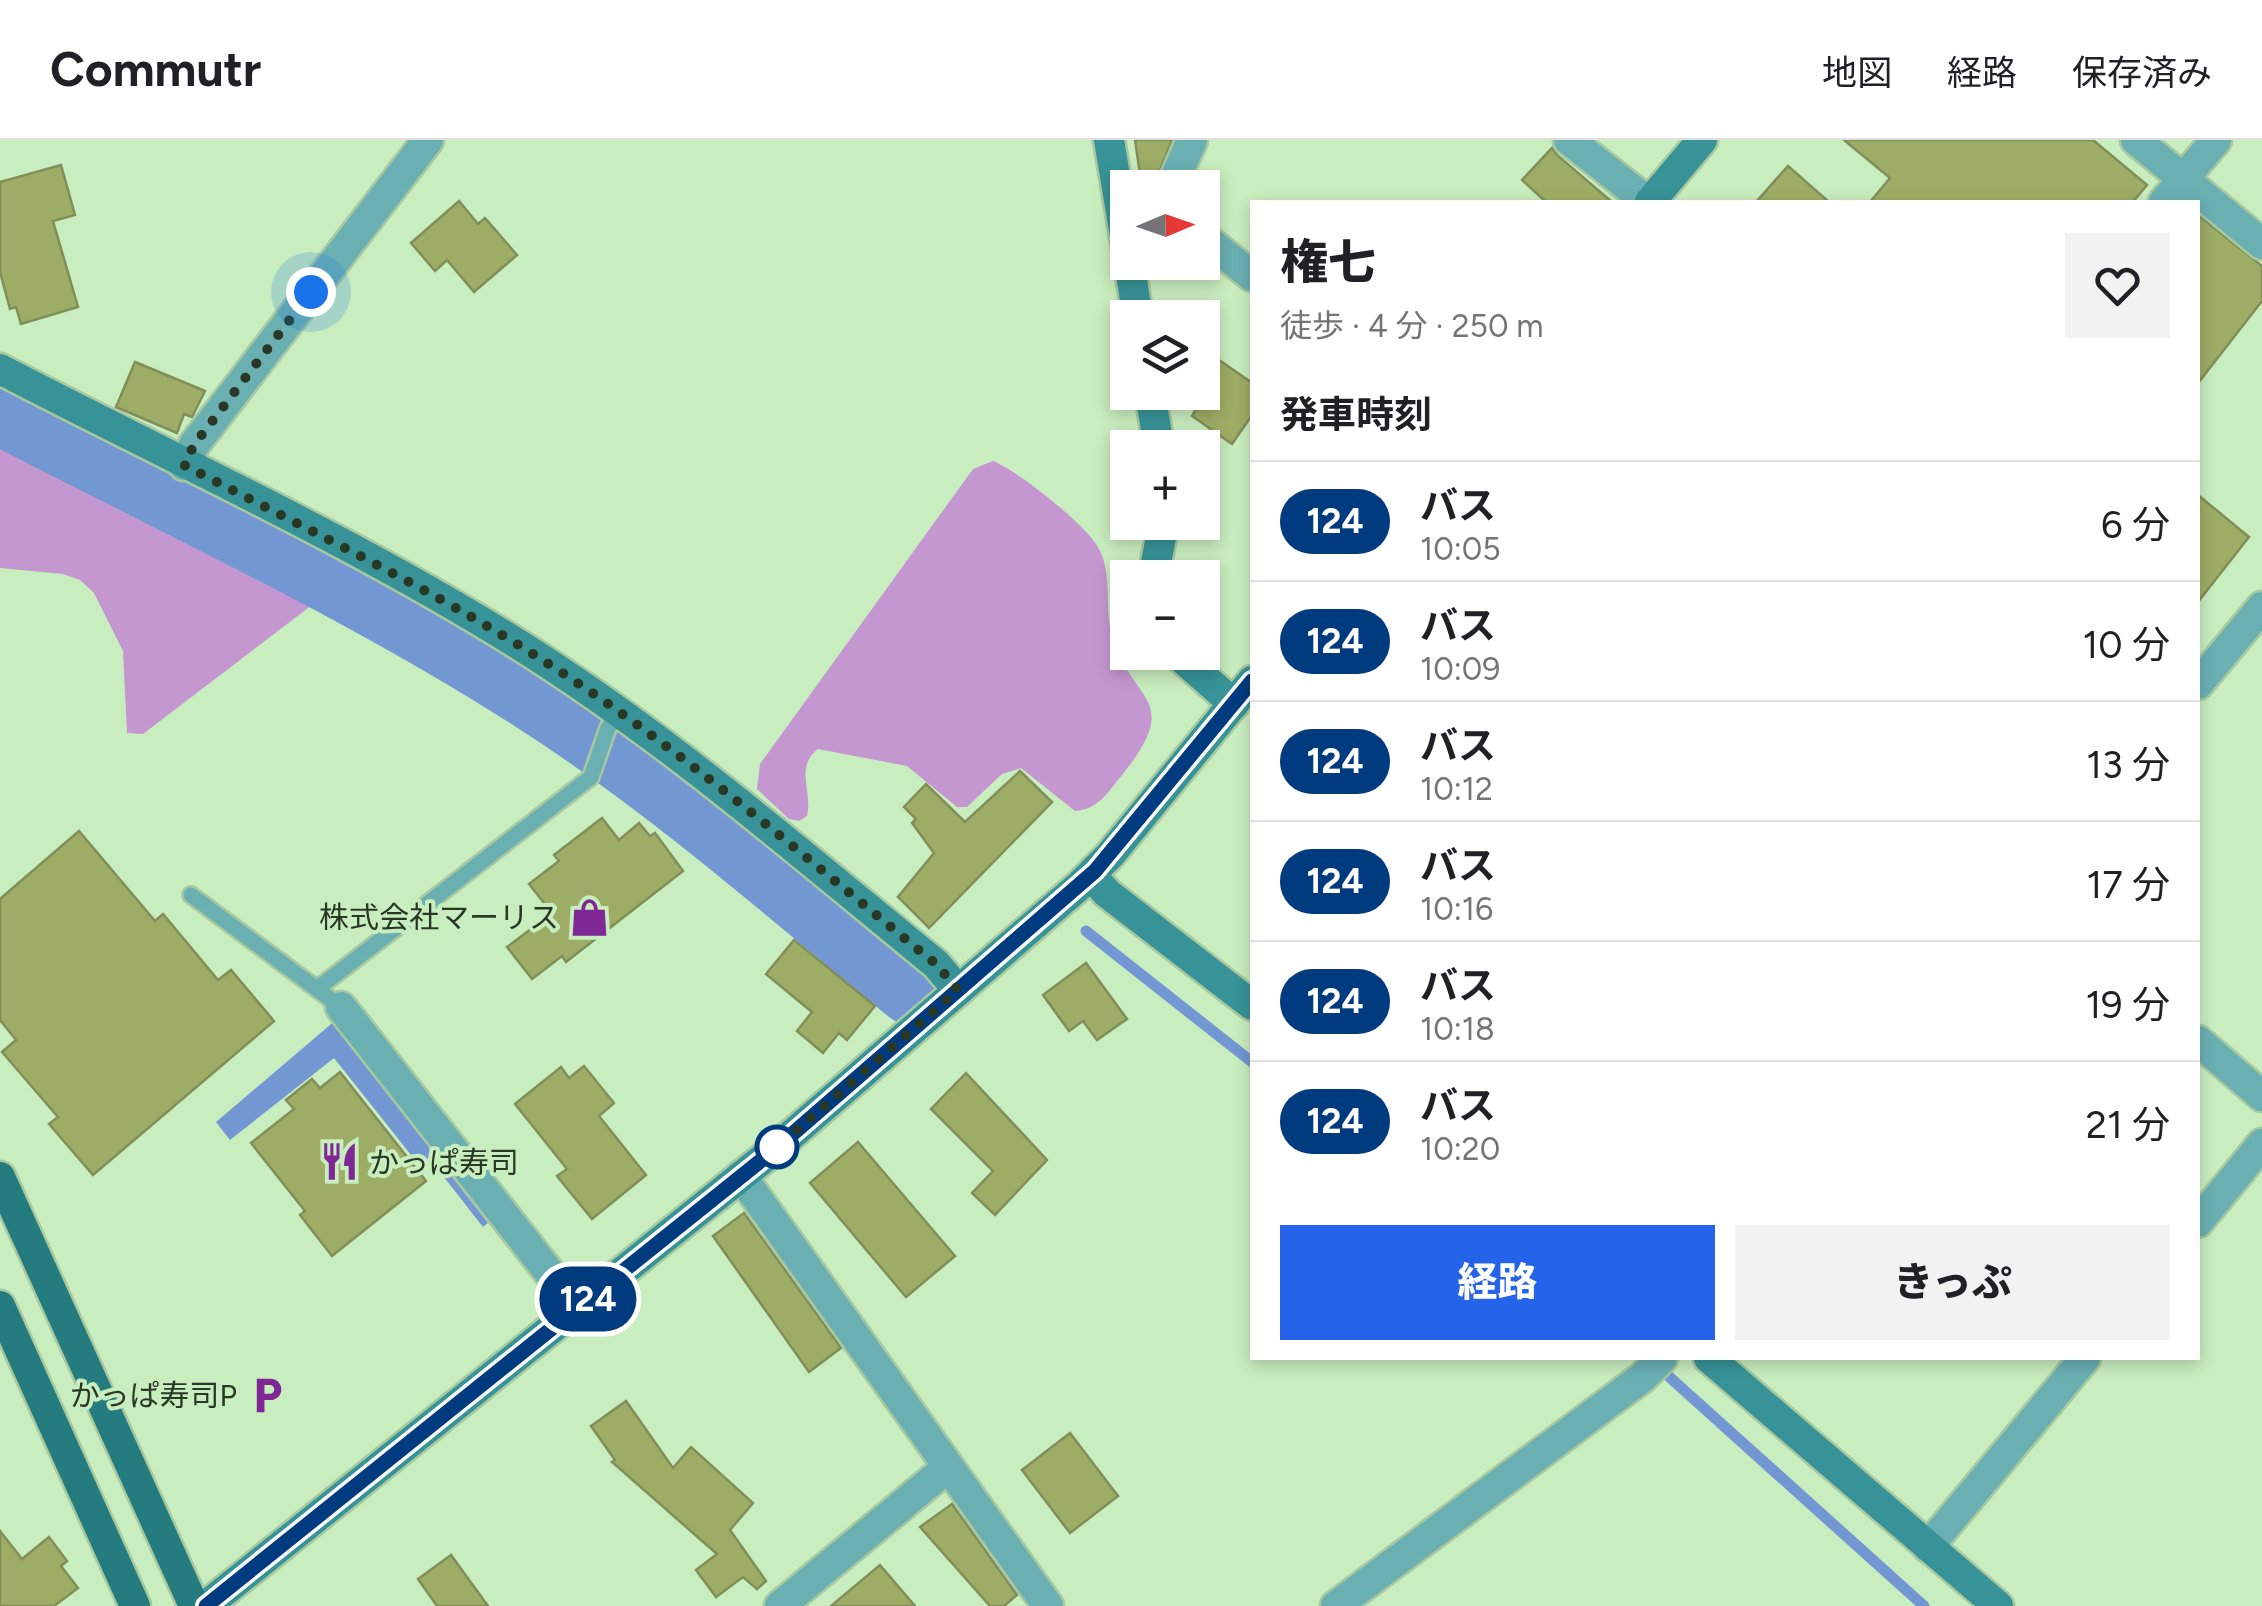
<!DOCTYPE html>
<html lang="ja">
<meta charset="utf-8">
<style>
body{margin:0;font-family:Figtree,"Noto Sans JP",sans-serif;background:#f2f2f2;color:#202124;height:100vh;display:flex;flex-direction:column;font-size:38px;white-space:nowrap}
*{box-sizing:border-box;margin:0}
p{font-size:32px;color:#757577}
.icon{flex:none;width:55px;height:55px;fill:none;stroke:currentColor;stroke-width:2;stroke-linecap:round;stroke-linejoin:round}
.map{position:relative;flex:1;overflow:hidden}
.details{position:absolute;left:1250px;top:60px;width:950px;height:1160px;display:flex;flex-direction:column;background:#fff;border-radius:0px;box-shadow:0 5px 15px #0003}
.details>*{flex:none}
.badge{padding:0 20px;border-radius:32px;font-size:35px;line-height:65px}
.needle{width:65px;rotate:88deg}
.tools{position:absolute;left:1110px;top:30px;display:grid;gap:20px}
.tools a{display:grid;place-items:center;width:110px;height:110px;border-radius:0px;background:#fff;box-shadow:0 5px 15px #0003;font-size:50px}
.you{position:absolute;width:50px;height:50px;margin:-25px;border:8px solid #fff;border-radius:50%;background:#1a73e8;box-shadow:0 0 0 15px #1a73e833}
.map>.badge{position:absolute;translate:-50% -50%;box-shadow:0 0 0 5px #fff}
h2{padding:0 30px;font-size:38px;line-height:90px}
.round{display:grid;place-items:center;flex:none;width:105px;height:105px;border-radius:0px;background:#f2f2f2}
.headline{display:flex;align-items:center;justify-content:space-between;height:170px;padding:0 30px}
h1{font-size:48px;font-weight:800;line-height:75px}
.cta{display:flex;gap:20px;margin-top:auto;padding:20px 30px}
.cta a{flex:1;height:115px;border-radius:0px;background:#2563eb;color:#fff;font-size:40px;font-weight:800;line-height:115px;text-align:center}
.cta a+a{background:#f2f2f2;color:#202124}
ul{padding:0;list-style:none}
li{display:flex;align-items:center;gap:30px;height:120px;padding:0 30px;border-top:2px solid #e0e0e0}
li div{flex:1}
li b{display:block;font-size:38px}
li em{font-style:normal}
li .badge{min-width:110px;font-weight:700;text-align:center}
header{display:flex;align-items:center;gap:60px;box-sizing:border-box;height:140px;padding:0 50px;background:#fff;border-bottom:2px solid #e0e0e0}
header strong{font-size:48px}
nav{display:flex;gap:55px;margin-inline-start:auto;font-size:35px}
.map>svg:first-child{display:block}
</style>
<header>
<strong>Commutr</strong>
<nav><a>地図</a><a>経路</a><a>保存済み</a></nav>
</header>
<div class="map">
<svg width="2262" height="1466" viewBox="0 0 2262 1466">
<rect width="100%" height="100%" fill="#c8edbe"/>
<g fill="#c597d1">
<polygon points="0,290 305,448 312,465 143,594 127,593 123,511 94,453 80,440 63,434 0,428"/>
<path d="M993,321C1017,330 1088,386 1099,409C1112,432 1105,466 1111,492C1129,564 1186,555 1122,635C1108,652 1099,669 1075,671L1021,628L1002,634L967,667H957L907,626L818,609C794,628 813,651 807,676L799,681L789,679L757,649L760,624L973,329Z"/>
</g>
<polygon fill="#7297d2" points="337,879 381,936 377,940 488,1083 483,1087 429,1018 419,1025 334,918 230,1000 216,982"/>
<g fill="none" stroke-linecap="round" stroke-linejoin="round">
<g stroke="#7297d2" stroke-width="11">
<polyline points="1086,791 1252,922"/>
<polyline points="1656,1225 1924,1466"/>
</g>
<path stroke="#7297d2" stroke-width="68" d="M0,271C181,365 369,451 540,562C672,647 790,752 911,851"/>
</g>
<g fill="#9dad65" stroke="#828e5a" stroke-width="2.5">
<polygon points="1135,0 1172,0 1153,48 1142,48"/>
<polygon points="1844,0 2093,0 2147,45 2133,62 1870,62 1890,38"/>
<polygon points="1552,8 1557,15 1612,62 1546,62 1522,40"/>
<polygon points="61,25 75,75 53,81 78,167 21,184 16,167 10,169 0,132 0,42"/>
<polygon points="1788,26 1829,62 1756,62"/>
<polygon points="459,61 478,84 485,78 517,115 474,152 447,120 435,131 411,103"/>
<polygon points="2198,75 2262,126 2262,161 2198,243"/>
<polygon points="1202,208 1252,243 1252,275 1232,304 1192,276 1202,260"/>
<polygon points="135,222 205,251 192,277 184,274 177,293 116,267"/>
<polygon points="2198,355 2249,397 2198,462"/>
<polygon points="1020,631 1052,662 929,788 898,757 934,713 912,683 916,679 904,667 926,644 965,682"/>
<polygon points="602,678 619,700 639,683 650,696 655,693 683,731 566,822 562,816 532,839 507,807 552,773 529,744 559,721 554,715"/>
<polygon points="79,691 155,781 163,774 218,840 231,830 274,881 93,1035 49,984 58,977 2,912 16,900 0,880 0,759"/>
<polygon points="794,800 875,866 847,900 839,893 823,913 797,891 812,872 766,834"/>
<polygon points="1086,823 1127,879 1097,900 1083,881 1069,891 1043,855"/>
<polygon points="584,926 614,963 599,976 646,1035 592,1079 557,1036 567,1029 515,964 561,927 569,938"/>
<polygon points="340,932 426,1041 332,1116 300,1075 305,1071 251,1003 294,969 286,960 312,939 320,948"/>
<polygon points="966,933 1047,1020 995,1075 972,1053 993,1031 931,969"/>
<polygon points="858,1002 955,1116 906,1157 810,1043"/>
<polygon points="744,1073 841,1208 809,1232 713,1096"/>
<polygon points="626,1261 673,1328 691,1307 753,1363 730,1390 766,1441 757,1449 743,1437 716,1457 696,1430 717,1414 612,1322 615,1320 591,1286"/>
<polygon points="1070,1293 1118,1356 1070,1393 1022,1330"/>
<polygon points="952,1364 1017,1455 1004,1466 990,1466 920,1387"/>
<polygon points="0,1391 22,1419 49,1397 67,1421 61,1426 78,1448 54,1466 0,1466"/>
<polygon points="451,1415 488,1466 437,1466 418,1439"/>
<polygon points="880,1425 915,1466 831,1466"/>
</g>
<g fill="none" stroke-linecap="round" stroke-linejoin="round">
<defs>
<g id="lane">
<polyline points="191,755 341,867"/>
<polyline points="317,849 591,637 608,588 619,572"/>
</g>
<g id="street">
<polyline points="1569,0 1648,62"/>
<polyline points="2136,0 2262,104"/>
<polyline points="1171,48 1192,0"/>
<polyline points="2164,62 2216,0"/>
<polyline points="1202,96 1252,136"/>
<polyline points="184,325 194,305 428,0"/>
<polyline points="2198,544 2262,467"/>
<polyline points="341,867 577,1168"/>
<polyline points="2198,901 2262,956"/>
<polyline points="741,1036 1048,1466"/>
<polyline points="2198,1082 2262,1004"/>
<polyline points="1928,1407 2085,1218"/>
<polyline points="780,1466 947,1328"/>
<polyline points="1336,1466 1643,1237 1662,1218"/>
</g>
<g id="secondary">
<polyline points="1109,0 1128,114"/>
<polyline points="1650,62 1702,0"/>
<polyline points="1129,122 1138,178"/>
<path d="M0,229C173,319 357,403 521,506C669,599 801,714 936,824L958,850"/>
<polyline points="1150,252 1159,308"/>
<polyline points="1153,438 1164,382"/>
<polyline points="1175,512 1234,564"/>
<polyline points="1091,735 1107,753 1252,865"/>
<polyline points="1709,1218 1998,1466"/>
<polyline points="206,1466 774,1010 1079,746 1110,715 1252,541"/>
</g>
<g id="primary">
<polyline points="0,1037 194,1466"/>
<polyline points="0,1166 135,1466"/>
</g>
</defs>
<use href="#lane" stroke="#a8c99f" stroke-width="20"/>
<use href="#street" stroke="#a8c99f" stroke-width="35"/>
<use href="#secondary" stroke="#a8c99f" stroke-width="35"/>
<use href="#primary" stroke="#a8c99f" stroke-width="35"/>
<use href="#lane" stroke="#6ab0b3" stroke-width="15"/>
<use href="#street" stroke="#6ab0b3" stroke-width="30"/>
<use href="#secondary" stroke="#379397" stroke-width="30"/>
<use href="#primary" stroke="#247c7f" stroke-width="30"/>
</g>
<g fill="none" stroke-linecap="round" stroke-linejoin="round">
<defs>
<polyline id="line" points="206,1466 774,1010 1095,731 1252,541"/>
</defs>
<use href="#line" stroke="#fff" stroke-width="22"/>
<use href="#line" stroke="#003b80" stroke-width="15"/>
<path stroke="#293825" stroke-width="10" stroke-dasharray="0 18" d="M311,152L194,305L184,325C312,392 443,454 564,534C695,620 814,725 936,824L958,850L774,1010L777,1007"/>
</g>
<defs>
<symbol id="shop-bare" viewBox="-9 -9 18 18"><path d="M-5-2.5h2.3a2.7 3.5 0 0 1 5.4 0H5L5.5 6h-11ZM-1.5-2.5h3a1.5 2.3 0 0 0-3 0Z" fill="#7f2794" stroke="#c8edbe" stroke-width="2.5" paint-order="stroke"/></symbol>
<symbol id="restaurant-bare" viewBox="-9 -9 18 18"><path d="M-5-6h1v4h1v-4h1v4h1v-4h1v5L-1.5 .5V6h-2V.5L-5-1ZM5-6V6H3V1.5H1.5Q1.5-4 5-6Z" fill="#7f2794" stroke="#c8edbe" stroke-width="2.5" paint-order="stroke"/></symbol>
<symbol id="parking-bare" viewBox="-9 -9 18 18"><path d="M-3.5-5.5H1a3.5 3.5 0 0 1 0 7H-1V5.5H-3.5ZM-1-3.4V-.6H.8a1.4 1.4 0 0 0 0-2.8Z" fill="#7f2794" stroke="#c8edbe" stroke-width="2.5" paint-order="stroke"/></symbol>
</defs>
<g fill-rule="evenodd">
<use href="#shop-bare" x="562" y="750" width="55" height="55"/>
<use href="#restaurant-bare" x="312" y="994" width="55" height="55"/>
<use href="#parking-bare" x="240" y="1228" width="55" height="55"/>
</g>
<circle fill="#fff" stroke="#003b80" stroke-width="5" cx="777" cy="1007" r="20"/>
<g text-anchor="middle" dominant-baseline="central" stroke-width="8" stroke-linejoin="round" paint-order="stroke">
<g font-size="30" fill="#293825" stroke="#c8edbe" text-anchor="end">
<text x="559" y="777">株式会社マーリス</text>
<text x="369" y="1022" text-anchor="start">かっぱ寿司</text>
<text x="237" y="1255">かっぱ寿司P</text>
</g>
</g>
</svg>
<div class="tools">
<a><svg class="needle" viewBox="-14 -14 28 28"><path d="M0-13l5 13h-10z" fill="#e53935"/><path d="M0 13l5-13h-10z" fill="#757577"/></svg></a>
<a><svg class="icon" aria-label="layers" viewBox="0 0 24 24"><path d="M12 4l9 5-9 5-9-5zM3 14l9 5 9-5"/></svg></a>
<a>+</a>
<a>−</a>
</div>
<div class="you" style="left:311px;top:152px"></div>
<b class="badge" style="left:588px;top:1159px;background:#003b80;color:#fff">124</b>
<section class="details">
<div class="headline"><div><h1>権七</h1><p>徒歩 · 4 分 · 250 m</p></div><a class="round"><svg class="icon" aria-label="heart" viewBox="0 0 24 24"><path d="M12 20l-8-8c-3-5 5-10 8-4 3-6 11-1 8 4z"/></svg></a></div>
<h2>発車時刻</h2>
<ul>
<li><span class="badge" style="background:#003b80;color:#fff">124</span><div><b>バス</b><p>10:05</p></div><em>6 分</em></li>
<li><span class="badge" style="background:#003b80;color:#fff">124</span><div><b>バス</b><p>10:09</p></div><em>10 分</em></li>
<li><span class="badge" style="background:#003b80;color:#fff">124</span><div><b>バス</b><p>10:12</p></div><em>13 分</em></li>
<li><span class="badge" style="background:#003b80;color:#fff">124</span><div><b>バス</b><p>10:16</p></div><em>17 分</em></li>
<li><span class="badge" style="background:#003b80;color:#fff">124</span><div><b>バス</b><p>10:18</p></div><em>19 分</em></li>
<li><span class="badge" style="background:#003b80;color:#fff">124</span><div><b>バス</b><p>10:20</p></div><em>21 分</em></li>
</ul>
<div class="cta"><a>経路</a><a>きっぷ</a></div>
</section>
</div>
